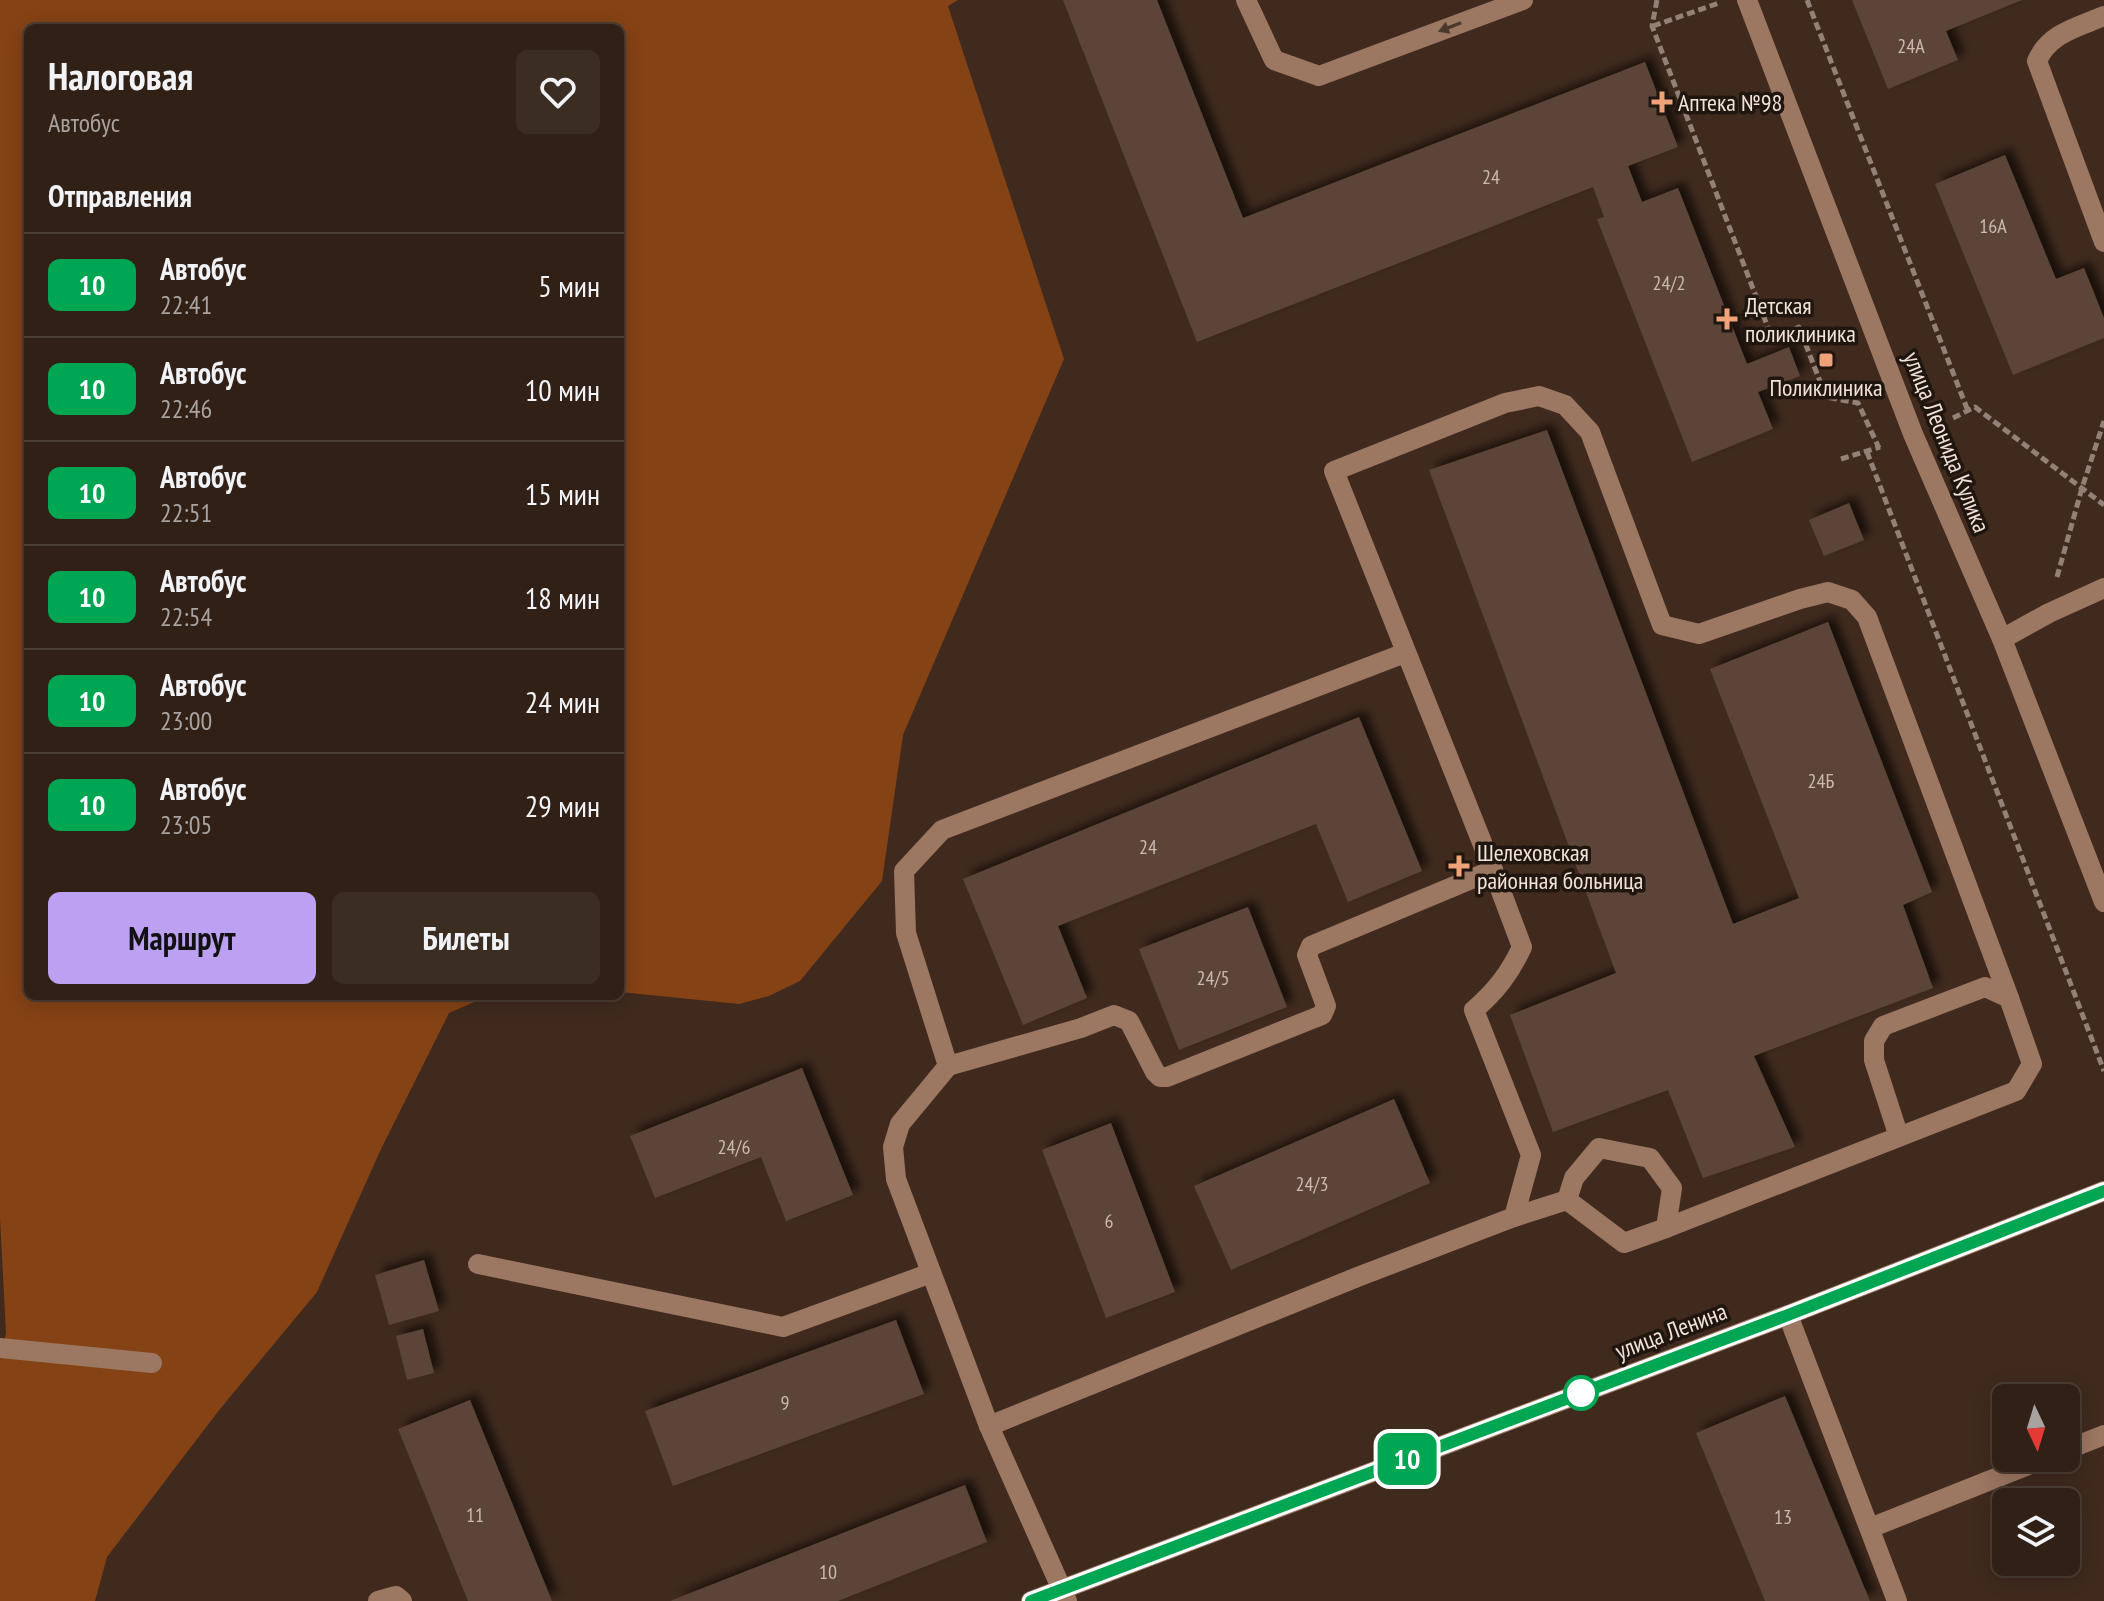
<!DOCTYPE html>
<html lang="ru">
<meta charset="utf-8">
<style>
body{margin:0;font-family:"PT Sans Narrow",sans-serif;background:#3c2d23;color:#f1f3f6;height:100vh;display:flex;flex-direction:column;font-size:30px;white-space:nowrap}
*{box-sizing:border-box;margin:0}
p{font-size:26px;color:#a8a3a1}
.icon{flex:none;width:44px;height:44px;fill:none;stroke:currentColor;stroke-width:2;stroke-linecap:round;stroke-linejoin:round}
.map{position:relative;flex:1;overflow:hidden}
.drawer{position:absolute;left:24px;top:24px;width:600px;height:976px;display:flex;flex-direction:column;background:#302016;border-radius:12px;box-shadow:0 4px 20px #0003,0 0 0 2px #4b3e35}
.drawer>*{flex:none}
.badge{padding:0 16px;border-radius:12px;font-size:28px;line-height:52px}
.needle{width:52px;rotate:176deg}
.fabs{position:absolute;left:1992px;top:1384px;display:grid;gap:16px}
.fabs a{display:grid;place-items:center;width:88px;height:88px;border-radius:12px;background:#302016;box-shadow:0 4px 20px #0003,0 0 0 2px #4b3e35;font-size:40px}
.map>.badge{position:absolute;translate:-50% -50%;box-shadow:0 0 0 4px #fff}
h2{padding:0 24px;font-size:30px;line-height:72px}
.round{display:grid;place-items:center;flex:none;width:84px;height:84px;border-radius:12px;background:#3c2d23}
.overview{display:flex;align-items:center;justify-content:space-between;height:136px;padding:0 24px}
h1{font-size:38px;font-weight:800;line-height:60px}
.cta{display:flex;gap:16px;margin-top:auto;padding:16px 24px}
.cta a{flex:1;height:92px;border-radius:12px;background:#bca0f2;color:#111;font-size:32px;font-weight:800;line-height:92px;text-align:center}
.cta a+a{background:#3c2d23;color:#f1f3f6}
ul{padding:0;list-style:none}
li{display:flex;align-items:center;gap:24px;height:104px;padding:0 24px;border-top:2px solid #4b3e35}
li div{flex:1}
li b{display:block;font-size:30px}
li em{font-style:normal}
li .badge{min-width:88px;font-weight:700;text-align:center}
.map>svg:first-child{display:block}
</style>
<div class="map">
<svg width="2104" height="1601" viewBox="0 0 2104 1601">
<defs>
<filter id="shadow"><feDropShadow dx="7" dy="-7" stdDeviation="4" flood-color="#0009"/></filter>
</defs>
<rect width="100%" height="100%" fill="#402a1e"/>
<polygon fill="#854215" points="0,0 958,0 948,6 1064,359 903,735 882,881 800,981 769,996 739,1004 620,992 620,28 28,28 28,996 488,996 449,1013 381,1149 317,1292 220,1409 107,1557 95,1601 0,1601 0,1360 6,1333 0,1218"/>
<g fill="#5c4437" filter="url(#shadow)">
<polygon points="1063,0 1157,0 1243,218 1645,62 1678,147 1628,166 1642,202 1678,188 1747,364 1789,347 1800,376 1758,392 1773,429 1692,462 1597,219 1604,217 1593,187 1197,342"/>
<polygon points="1852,0 2022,0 1946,31 1958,60 1888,89"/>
<polygon points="2005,155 2056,279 2084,268 2104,318 2104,338 2013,375 1935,184"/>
<polygon points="1547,430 1733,924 1799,898 1710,669 1828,622 1932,892 1903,905 1933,988 1754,1056 1795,1147 1703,1178 1668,1090 1553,1132 1510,1015 1616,973 1429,470"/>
<polygon points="1849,503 1864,540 1824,556 1809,520"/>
<polygon points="1359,717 1422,871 1348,902 1316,824 1058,926 1087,998 1023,1025 963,879"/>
<polygon points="1248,907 1287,1007 1179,1050 1139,949"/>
<polygon points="802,1068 853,1195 786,1221 761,1157 655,1198 630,1136"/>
<polygon points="1394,1099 1430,1183 1231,1270 1194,1186"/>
<polygon points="1111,1123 1175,1292 1106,1318 1042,1150"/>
<polygon points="424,1260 439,1311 389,1325 375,1275"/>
<polygon points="896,1320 924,1394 673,1486 645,1411"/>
<polygon points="423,1329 434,1373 407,1380 396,1336"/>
<polygon points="1785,1396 1870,1601 1765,1601 1696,1433"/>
<polygon points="470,1400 552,1601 468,1601 398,1429"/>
<polygon points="965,1485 987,1542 838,1601 670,1601"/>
</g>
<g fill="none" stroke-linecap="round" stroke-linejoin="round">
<g stroke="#938076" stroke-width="5" stroke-dasharray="8 4" stroke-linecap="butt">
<polyline points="1657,0 1652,26 1772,338 1799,327 1826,397 1858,403 1879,448"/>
<polyline points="1807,0 1968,411"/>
<polyline points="1653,26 1719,3"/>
<polyline points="1953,418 1975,407 2104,505"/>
<polyline points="1867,452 2104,1071"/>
<polyline points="1841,459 1880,447"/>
<polyline points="2057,577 2082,488 2104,421"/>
</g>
<g stroke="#9c7762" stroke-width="20">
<polyline points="1246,0 1274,60 1319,76 1523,0"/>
<polyline points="1747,0 1913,434 2002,639 2104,902"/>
<path d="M2104,16C2078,27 2049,33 2037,61L2104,242"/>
<polyline points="2002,639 2049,613 2104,588"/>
<polyline points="948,1066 1081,1028 1114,1015 1129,1021 1155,1072 1160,1077 1167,1077 1322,1015 1326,1006 1307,955 1311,946 1493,870 1334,471 1505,403 1539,396 1565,405 1590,432 1662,625 1699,634 1800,599 1828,592 1852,600 1867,617 2009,998"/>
<polyline points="1514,1217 1567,1200 1624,1243 1666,1228 1672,1188 1650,1158 1599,1148 1574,1178 1567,1200"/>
<polyline points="1666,1228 2016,1091 2032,1064 2009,998 1985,987 1883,1026 1874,1041 1874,1060 1899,1137"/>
<polyline points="478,1264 783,1327 931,1273"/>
<polyline points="1788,1315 1897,1601"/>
<polyline points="0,1348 152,1363"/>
<path d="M989,1426L1360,1276L1514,1217L1531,1155L1474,1010C1496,991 1510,973 1522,947L1493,870"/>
<polyline points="2066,1450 2104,1435"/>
<polyline points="1870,1528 2046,1458"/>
<polyline points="378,1601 396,1596 402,1601"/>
<polyline points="1031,1601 1788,1315 2104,1191"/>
<polyline points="1067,1601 989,1426 896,1179 893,1147 900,1124 948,1066 906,933 904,871 942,830 1405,653"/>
</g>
</g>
<defs><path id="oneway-solid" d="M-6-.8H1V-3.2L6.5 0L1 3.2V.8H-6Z" transform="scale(2)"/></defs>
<use fill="#4b382d" href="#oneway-solid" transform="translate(1450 27) rotate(159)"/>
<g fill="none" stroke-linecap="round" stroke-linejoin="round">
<defs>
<polyline id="line" points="1031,1601 1788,1315 2104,1191"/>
</defs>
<use href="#line" stroke="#fff" stroke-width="18"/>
<use href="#line" stroke="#00a651" stroke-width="12"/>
</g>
<g fill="#efa377" stroke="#201610" stroke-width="3">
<path d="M1658 90h8v8h8v8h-8v8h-8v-8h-8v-8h8z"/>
<path d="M1723 307h8v8h8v8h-8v8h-8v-8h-8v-8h8z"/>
<rect x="1818" y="352" width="16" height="16" rx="4"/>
<path d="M1455 854h8v8h8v8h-8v8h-8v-8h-8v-8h8z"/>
</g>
<circle fill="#fff" stroke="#00a651" stroke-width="4" cx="1581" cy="1393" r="16"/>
<g text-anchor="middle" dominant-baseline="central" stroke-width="7" stroke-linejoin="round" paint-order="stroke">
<g font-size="20" fill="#ccbab1">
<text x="1911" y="46">24А</text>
<text x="1491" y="177">24</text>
<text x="1993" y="226">16А</text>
<text x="1669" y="283">24/2</text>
<text x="1821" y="781">24Б</text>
<text x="1148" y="847">24</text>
<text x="1213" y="978">24/5</text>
<text x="734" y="1147">24/6</text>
<text x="1312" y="1184">24/3</text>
<text x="1109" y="1221">6</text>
<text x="785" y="1403">9</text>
<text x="475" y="1515">11</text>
<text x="1783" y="1517">13</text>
<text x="828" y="1572">10</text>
</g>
<g font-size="24" fill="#f1e2da" stroke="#201610" text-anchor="start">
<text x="1678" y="102">Аптека №98</text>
<text x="1745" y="305">Детская<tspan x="1745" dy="28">поликлиника</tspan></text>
<text x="1826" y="387" text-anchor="middle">Поликлиника</text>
<text x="1477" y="852">Шелеховская<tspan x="1477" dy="28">районная больница</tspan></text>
</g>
<g font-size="24" fill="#f1e2da" stroke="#201610">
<text transform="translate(1947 442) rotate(68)">улица Леонида Кулика</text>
<text transform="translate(1671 1331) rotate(-21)">улица Ленина</text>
</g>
</g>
</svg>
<div class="fabs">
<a><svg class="needle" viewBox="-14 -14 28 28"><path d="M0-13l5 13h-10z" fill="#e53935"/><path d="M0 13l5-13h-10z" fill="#a8a3a1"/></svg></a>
<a><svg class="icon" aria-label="layers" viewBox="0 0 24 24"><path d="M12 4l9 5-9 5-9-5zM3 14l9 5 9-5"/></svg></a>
</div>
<b class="badge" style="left:1407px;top:1459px;background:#00a651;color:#fff">10</b>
<section class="drawer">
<div class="overview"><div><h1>Налоговая</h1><p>Автобус</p></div><a class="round"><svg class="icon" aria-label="heart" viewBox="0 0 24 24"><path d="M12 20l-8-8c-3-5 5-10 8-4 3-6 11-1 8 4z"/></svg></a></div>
<h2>Отправления</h2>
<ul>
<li><span class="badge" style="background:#00a651;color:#fff">10</span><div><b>Автобус</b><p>22:41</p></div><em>5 мин</em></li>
<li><span class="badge" style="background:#00a651;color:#fff">10</span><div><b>Автобус</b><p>22:46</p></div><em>10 мин</em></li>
<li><span class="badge" style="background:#00a651;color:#fff">10</span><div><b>Автобус</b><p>22:51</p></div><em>15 мин</em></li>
<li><span class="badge" style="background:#00a651;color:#fff">10</span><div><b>Автобус</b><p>22:54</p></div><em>18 мин</em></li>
<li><span class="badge" style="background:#00a651;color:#fff">10</span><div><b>Автобус</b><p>23:00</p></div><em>24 мин</em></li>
<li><span class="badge" style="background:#00a651;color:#fff">10</span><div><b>Автобус</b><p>23:05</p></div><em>29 мин</em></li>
</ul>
<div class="cta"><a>Маршрут</a><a>Билеты</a></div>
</section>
</div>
